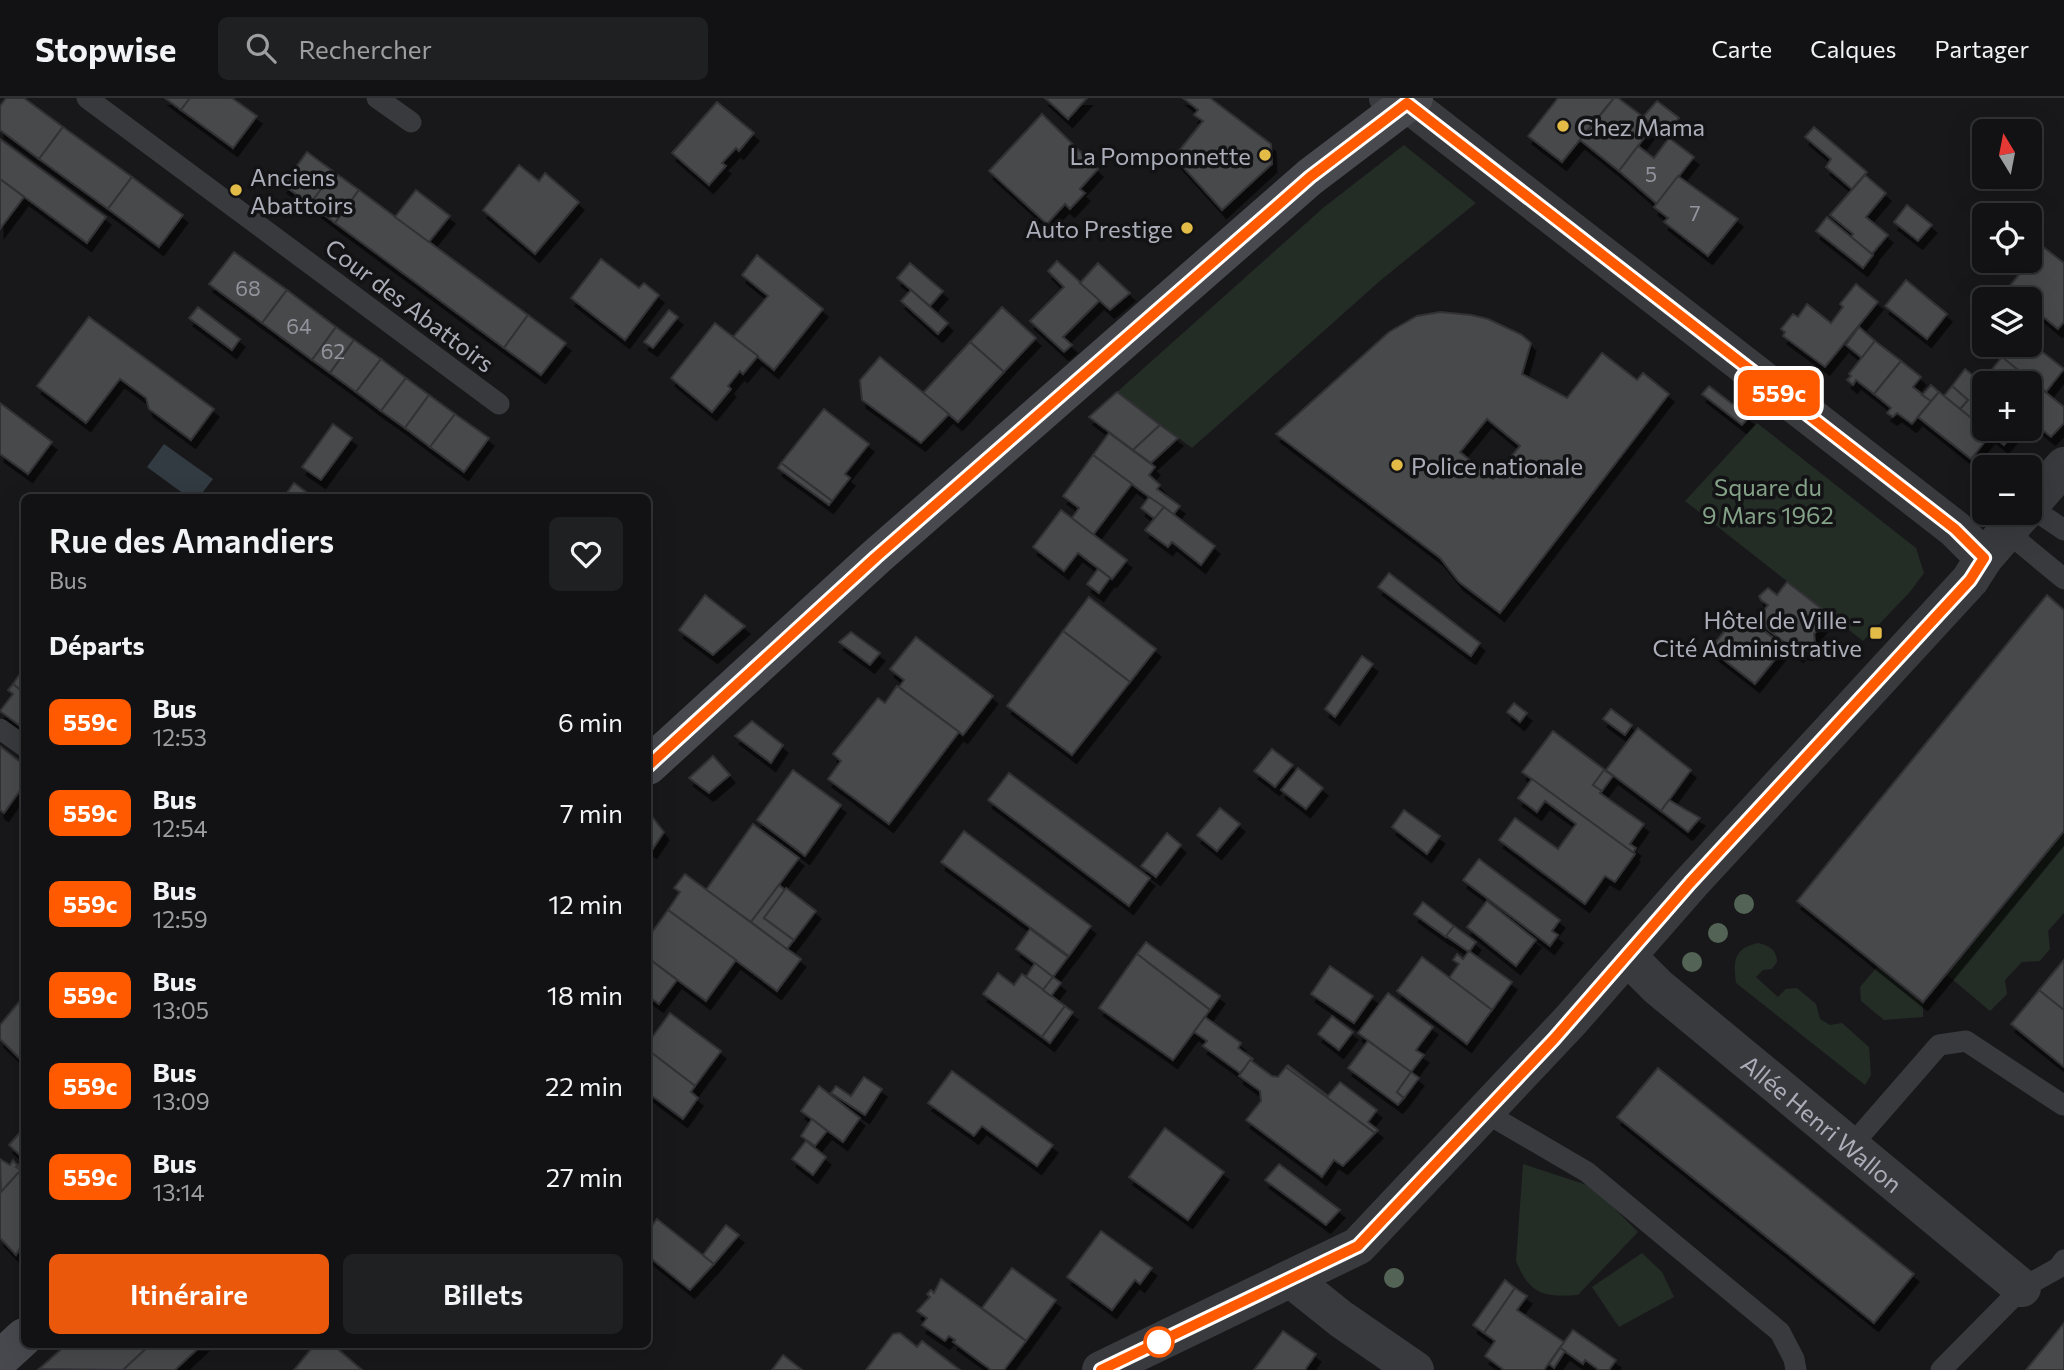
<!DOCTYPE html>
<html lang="fr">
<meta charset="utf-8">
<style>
body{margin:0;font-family:Commissioner,sans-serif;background:#1f2022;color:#f1f3f6;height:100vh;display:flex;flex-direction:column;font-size:26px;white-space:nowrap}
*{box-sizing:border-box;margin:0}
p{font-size:23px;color:#9c9ea0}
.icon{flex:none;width:38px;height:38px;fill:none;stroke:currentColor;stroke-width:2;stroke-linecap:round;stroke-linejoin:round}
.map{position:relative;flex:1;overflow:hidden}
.details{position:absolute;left:21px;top:396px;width:630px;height:854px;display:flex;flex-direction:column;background:#121214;border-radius:10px;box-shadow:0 7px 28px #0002,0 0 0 2px #313234}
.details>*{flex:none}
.badge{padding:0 14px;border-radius:10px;font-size:24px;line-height:46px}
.needle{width:46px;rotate:350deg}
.fabs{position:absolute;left:1972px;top:21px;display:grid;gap:14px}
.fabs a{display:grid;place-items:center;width:70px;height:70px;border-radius:10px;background:#121214;box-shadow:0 7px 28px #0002,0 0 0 2px #313234;font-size:35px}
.map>.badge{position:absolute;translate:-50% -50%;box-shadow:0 0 0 4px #fff}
h2{padding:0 28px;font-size:26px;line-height:63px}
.round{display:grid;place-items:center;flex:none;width:74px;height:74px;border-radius:10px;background:#1f2022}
.overview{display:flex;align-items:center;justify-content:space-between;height:119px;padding:0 28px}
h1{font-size:33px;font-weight:600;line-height:52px}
.cta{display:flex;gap:14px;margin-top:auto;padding:14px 28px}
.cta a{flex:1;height:80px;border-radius:10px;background:#ea580c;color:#fff;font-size:28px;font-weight:600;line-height:80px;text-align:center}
.cta a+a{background:#1f2022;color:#f1f3f6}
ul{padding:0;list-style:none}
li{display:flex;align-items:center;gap:21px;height:91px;padding:0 28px}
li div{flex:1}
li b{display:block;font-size:26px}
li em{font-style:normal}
li .badge{min-width:77px;font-weight:700;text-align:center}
header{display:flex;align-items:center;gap:42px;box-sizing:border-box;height:98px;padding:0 35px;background:#121214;border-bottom:2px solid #313234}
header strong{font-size:33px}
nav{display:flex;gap:38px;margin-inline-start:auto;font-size:24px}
.search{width:490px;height:63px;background:#1f2022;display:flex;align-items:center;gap:18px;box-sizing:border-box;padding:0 24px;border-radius:10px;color:#9c9ea0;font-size:26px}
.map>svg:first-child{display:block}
</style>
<header>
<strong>Stopwise</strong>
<div class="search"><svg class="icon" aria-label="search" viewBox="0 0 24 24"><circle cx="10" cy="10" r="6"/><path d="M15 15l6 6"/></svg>Rechercher</div>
<nav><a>Carte</a><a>Calques</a><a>Partager</a></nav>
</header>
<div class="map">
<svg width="2064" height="1272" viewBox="0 0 2064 1272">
<defs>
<filter id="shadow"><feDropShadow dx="4.5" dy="8" stdDeviation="0" flood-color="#0009"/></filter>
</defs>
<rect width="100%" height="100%" fill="#18181a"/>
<g fill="#242c26">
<polygon points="1404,47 1476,105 1381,182 1192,350 1117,294 1323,110"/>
<polygon points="1757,325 1916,450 1924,475 1909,495 1863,543 1685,403"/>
<polygon points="2064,733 2064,815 2048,833 2050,851 2040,863 2022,864 2005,882 2007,896 1990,913 1946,876"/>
<path d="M1758,845C1769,847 1777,852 1777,864L1772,871L1763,872L1756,879L1778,899L1786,891L1797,890L1816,906L1820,921L1830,927L1842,925L1869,949L1871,977L1865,987L1736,885C1733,863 1734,850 1758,845Z"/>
<polygon points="1878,868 1923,904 1923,919 1884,922 1861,903 1860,889"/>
<path d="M1523,1066L1593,1089L1638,1134L1578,1197C1544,1199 1530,1197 1516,1163Z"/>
<polygon points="1642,1155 1662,1174 1674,1199 1619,1229 1592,1189"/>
</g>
<polygon fill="#323a42" points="164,346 213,381 199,399 188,399 147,369"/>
<g fill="#47484c" stroke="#323236" stroke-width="2" fill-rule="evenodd" filter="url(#shadow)">
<polygon points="6,0 24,0 63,29 39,61 0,32 0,8"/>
<polygon points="165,0 190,0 181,12"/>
<polygon points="190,0 232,0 257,18 233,50 181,12"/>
<polygon points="1045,0 1087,0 1068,21"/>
<polygon points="1183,0 1210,0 1271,46 1272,66 1222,112 1174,59 1203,23 1194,17 1198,12"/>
<polygon points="1558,0 1614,0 1562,64 1528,38"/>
<polygon points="1614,0 1618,0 1654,27 1619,73 1580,42"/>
<polygon points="1657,3 1679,20 1665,37 1643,19"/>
<polygon points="717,4 754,35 739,53 736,50 722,65 726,68 709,87 672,55"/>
<polygon points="1042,16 1098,71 1080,91 1085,95 1070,111 1065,106 1047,126 989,73"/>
<polygon points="63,29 132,79 108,111 39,61"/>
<polygon points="1814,29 1867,74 1852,91 1826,69 1831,61 1805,39"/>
<polygon points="1669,40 1694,59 1657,106 1619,73 1638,48 1654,60"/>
<polygon points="0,41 106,119 87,145 0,81"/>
<polygon points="307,54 334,74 310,106 283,87"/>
<polygon points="519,67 539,83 545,75 579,104 535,156 483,112"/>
<polygon points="334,74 359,92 335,125 310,106"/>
<polygon points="1865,77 1886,95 1866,119 1888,137 1872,156 1851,139 1853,136 1830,117"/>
<polygon points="1678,78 1738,121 1708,158 1664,124 1668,120 1654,109"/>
<polygon points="132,79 183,117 159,149 108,111"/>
<polygon points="0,81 24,99 0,131"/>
<polygon points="359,92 528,217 504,250 335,125"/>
<polygon points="416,92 450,118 429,144 395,119"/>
<polygon points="1907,107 1932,127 1918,143 1894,124"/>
<polygon points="1827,119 1873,157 1863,170 1816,133"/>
<polygon points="2042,148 2064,165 2064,224 2058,231 2030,208 2030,201 2022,201 2008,190"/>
<polygon points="234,154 287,192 262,225 209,186"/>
<polygon points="757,157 823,211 774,272 733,239 768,198 742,177"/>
<polygon points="601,161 639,190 644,185 659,197 625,242 571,200"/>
<polygon points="1057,163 1100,202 1063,239 1072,247 1064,254 1030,223 1064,189 1048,173"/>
<polygon points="910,165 943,193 930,208 897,180"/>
<polygon points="1098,165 1130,195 1110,212 1080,185"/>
<polygon points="1906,182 1947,216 1927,241 1885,208"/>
<polygon points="1856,186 1878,204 1825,269 1783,238 1785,234 1781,231 1793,216 1798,219 1807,206 1831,225 1843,209 1840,206"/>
<polygon points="287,192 336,229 312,262 262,225"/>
<polygon points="911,192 948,225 938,236 901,203"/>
<polygon points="198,209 240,241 232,252 189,220"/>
<polygon points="1002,209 1036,240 1004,274 970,244"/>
<polygon points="669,212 678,219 653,250 644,244"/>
<path d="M1440,214L1471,217L1488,221L1522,237L1531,245L1522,276L1567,300L1602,255L1637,282L1643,275L1669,296L1500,515L1459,484L1440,460L1276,336L1389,234L1417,218ZM1487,321L1520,348L1493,381L1460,354Z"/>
<polygon points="528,217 566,245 541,277 504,250"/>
<polygon points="89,219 214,311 191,342 149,311 146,300 120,281 86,325 37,288"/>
<polygon points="715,225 758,258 743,276 740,273 728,288 731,291 712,314 671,280"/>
<polygon points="336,229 354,242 330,275 312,262"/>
<polygon points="1859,229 1875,243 1862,260 1846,247"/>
<polygon points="354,242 381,261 356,294 330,275"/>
<polygon points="1875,243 1901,263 1874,296 1856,282 1853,287 1847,282 1851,278 1849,276"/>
<polygon points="970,244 1004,274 958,324 923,295"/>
<polygon points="2030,244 2064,271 2046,294 2001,259 2011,247 2030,247"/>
<polygon points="880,259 949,316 921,345 862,302 860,282"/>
<polygon points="2002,259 2064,309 2064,325 2051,339 2030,322 2030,285 1984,286 1982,284"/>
<polygon points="381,261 406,280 381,313 356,294"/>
<polygon points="1901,263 1921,279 1913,289 1931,303 1912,326 1897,315 1893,319 1887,315 1891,310 1874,296"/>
<polygon points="1965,271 1984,286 1984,331 2017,331 2004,347 1960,311 1968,302 1952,288"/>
<polygon points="406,280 429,297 405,330 381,313"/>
<polygon points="1931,287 1939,294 1931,303 1922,297"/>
<polygon points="1709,288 1749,319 1742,327 1702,296"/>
<polygon points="1952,288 1968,302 1960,311 1944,298"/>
<polygon points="1117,294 1160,327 1133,352 1089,319"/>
<polygon points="1939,294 1991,336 1971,361 1918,319"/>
<polygon points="429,297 455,316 430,349 405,330"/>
<polygon points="0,305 52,344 28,376 0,356"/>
<polygon points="824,311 869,346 845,376 850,380 832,403 781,365"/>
<polygon points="455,316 489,340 464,374 430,349"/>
<polygon points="333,326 352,340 321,382 302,369"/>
<polygon points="1160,327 1178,340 1151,365 1133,352"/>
<polygon points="1109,335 1155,369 1149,377 1160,387 1157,391 1180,408 1173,417 1093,357"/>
<polygon points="1093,357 1132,386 1093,437 1072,420 1079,410 1063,398"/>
<polygon points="781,365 832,403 829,407 778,370"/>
<polygon points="294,385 313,399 284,399"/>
<polygon points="1149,399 1164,409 1155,421 1141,410"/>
<polygon points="1164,409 1215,448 1201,467 1172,444 1168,449 1145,432"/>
<polygon points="1061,412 1127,462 1112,481 1078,455 1064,473 1033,449"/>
<polygon points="1098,471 1110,480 1099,495 1087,486"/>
<polygon points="1389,475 1480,545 1471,558 1378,489"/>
<polygon points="1787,484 1830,517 1814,536 1815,545 1809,554 1800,553 1799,556 1756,522 1768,507 1761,502 1759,498 1768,490 1777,497"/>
<polygon points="705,497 745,528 713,557 679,532"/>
<polygon points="2047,497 2064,512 2064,733 1923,904 1797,803"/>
<polygon points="1089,499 1156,551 1130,584 1063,533"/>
<polygon points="1740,514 1785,549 1755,586 1710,551"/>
<polygon points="1063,533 1130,584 1072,657 1007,608"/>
<polygon points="851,534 880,555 870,567 839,544"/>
<polygon points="916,539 993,598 963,637 899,589 904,582 890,571"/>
<polygon points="1362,558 1373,566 1335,619 1325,611"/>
<polygon points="24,570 24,595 13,586"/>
<polygon points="13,586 24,595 24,631 0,613 13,596 8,592"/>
<polygon points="897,588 959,634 889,726 828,681 841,663 833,656 878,600 885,605"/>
<polygon points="1514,605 1527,615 1520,624 1507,614"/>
<polygon points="1611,611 1632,627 1625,637 1603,621"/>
<polygon points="752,623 783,647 771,665 735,638"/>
<polygon points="1638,630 1691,672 1661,713 1606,672"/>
<polygon points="1553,633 1613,678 1604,672 1593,687 1602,693 1600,695 1644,726 1630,746 1636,750 1633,755 1522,674"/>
<polygon points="0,648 24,667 24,687 4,715 0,712"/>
<polygon points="1272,651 1293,667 1275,689 1254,673"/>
<polygon points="713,658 730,677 709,695 689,680"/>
<polygon points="1298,670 1323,690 1306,711 1281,692"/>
<polygon points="793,672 841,707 805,758 757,722"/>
<polygon points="1604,672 1613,678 1602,693 1593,687"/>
<polygon points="1009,675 1150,780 1129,808 988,702"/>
<polygon points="1532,681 1635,756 1615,784 1605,778 1585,806 1499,742 1515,720 1558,751 1576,726 1545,703 1537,714 1518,700"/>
<polygon points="1669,702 1700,720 1688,734 1661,713"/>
<polygon points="1220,710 1240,726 1217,753 1197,737"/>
<polygon points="1404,712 1440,738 1427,756 1392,729"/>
<polygon points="650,716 664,734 652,752 648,749 648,718"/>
<polygon points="753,726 799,760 751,824 706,792"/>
<polygon points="964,733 1091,828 1069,858 941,764"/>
<polygon points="1167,735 1181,747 1156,779 1141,768"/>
<polygon points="1479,761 1560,822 1552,833 1558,837 1550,848 1463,782"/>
<polygon points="685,776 801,861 777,893 668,812 680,794 674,790"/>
<polygon points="779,787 785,792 764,820 794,842 787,851 751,824"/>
<polygon points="786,790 816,813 794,842 764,820"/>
<polygon points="1487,803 1536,842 1516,868 1467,829"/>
<polygon points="1423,804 1454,828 1446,839 1414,816"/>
<polygon points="668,812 736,862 706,903 648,860 648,840"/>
<polygon points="1454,828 1476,844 1469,854 1446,838"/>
<polygon points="1030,831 1068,859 1053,879 1016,851"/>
<polygon points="1146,844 1220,898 1210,912 1137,856"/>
<polygon points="1469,853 1512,884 1492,912 1449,880 1459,866 1453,862 1457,856 1463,861"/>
<polygon points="1137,856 1210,912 1173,962 1099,910"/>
<polygon points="1422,859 1492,912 1467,946 1397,893"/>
<polygon points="648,860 677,882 659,906 648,898"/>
<polygon points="2064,862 2064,969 2011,926"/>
<polygon points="2064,862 2064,912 2039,892"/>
<polygon points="1035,865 1053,879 1043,892 1026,879"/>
<polygon points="1330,868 1373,898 1354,925 1311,896"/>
<polygon points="998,875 1014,887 1022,876 1065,908 1042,939 983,896"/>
<polygon points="1053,879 1061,885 1051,898 1043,892"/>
<polygon points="1388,895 1433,929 1416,952 1424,957 1411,974 1358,935"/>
<polygon points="24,898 24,965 0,941 0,927"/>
<polygon points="1065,908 1073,914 1050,945 1042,939"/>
<polygon points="670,915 721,953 695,988 648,952 648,945"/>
<polygon points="1332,918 1353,934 1339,952 1318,936"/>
<polygon points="1205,919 1241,945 1238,950 1253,961 1240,975 1203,948 1207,943 1194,934"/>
<polygon points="1368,943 1411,974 1397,994 1404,1000 1398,1007 1348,970"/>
<polygon points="648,952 695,988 691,994 698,1000 683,1021 648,995"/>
<polygon points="1250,962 1272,978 1278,979 1286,969 1375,1035 1343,1068 1334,1062 1322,1079 1246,1022 1261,1003 1260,993 1239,978"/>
<polygon points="1288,967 1328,998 1340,984 1377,1012 1368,1024 1378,1032 1375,1035 1286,969"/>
<polygon points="1658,970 1914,1176 1874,1225 1617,1019"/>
<polygon points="952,973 1053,1047 1037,1068 982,1028 974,1038 928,1005"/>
<polygon points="1411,974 1419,980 1404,1000 1397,994"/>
<polygon points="864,979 882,991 865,1017 831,995 836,988 851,998"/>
<polygon points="819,988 860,1020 843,1044 801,1013"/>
<polygon points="812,1021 827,1033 815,1048 801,1038"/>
<polygon points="24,1030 24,1061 9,1047"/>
<polygon points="1165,1030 1224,1074 1188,1122 1129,1079"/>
<polygon points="806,1043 826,1059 813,1077 792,1061"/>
<polygon points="0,1061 10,1067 13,1062 21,1072 1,1094"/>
<polygon points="1279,1066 1340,1112 1326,1127 1265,1082"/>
<polygon points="18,1067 24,1073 24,1143 16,1157 0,1140 0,1095 21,1072 16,1069"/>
<polygon points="657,1121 714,1166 690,1192 648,1158 648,1133"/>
<polygon points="726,1127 739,1137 714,1166 703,1157"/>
<polygon points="1101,1133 1152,1170 1140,1186 1135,1182 1112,1212 1067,1179"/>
<polygon points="1012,1170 1056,1202 1026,1243 982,1210"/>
<polygon points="941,1181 1026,1243 1004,1272 991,1272 953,1244 955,1242 949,1238 945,1243 922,1227 927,1220 917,1213 930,1199 927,1196 931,1192 934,1195"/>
<polygon points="1505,1182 1515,1190 1484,1235 1473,1227"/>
<polygon points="1515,1190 1527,1198 1517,1212 1564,1244 1544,1272 1504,1272 1485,1258 1495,1243 1484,1235"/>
<polygon points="2064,1225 2064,1272 2026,1272"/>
<polygon points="1573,1232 1616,1262 1609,1272 1599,1272 1585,1262 1583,1266 1560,1250"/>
<polygon points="1283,1233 1316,1256 1305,1272 1254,1272"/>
<polygon points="900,1235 917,1249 922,1243 960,1272 866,1272 893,1236"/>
<polygon points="67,1246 151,1246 123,1272 39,1271"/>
<polygon points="151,1246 203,1246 175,1272 123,1272"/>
<polygon points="315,1246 332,1246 362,1272 294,1272"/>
<polygon points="1560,1250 1565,1253 1554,1270 1549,1266"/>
<polygon points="783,1257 802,1272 772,1272"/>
</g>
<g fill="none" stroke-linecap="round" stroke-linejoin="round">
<g stroke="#393a3e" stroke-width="21">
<polyline points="87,0 499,306"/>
<polyline points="377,0 411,24"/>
<polyline points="2030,409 2064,432"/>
<polyline points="2006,433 2064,481"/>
<polyline points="0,631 24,648"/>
<polyline points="1486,1015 1587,1074 1780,1234 1794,1261 1796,1272"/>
<polyline points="1851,1048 1939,947 1966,943 2063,1007"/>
<polyline points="1941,1272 2022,1190 2058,1170 2064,1162"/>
</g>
<g stroke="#393a3e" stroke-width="38">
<polyline points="1388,0 1407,5 1955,431 1984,460"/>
<polyline points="2030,407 2064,368"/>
<path id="s1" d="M1627,858L1658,889L2022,1190"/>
<polyline points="1291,1181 1341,1221 1415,1272"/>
<polyline points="1101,1272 1358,1148 1571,922 1691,785 1970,482 1984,460 2023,415"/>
</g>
<g stroke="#47494e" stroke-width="38">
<polyline points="648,668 876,459 1310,79 1414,0"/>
<polyline points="0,1261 24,1239"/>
</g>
</g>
<g fill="#536456">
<circle cx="1744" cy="806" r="10"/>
<circle cx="1718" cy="835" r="10"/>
<circle cx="1692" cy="864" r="10"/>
<circle cx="1394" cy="1180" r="10"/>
</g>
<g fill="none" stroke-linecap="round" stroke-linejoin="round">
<defs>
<polyline id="line" points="648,668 876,459 1310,79 1407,5 1955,431 1984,460 1970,482 1690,785 1554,941 1358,1148 1101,1272"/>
</defs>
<use href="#line" stroke="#fff" stroke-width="16"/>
<use href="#line" stroke="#ff5a00" stroke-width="10"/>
</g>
<g fill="#e3bb47" stroke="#131315" stroke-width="2.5">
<circle cx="1563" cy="28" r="7"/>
<circle cx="1265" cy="57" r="7"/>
<circle cx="236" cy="92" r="7"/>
<circle cx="1187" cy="130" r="7"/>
<circle cx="1397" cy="367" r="7"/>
<rect x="1869" y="528" width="14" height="14" rx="3.5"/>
</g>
<circle fill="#fff" stroke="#ff5a00" stroke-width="3.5" cx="1159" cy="1244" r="14"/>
<g text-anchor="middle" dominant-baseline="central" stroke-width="7" stroke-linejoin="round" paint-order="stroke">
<g font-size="21" fill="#92949d">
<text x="1651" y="75">5</text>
<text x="1695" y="114">7</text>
<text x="248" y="189">68</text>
<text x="299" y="227">64</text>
<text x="333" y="252">62</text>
</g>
<g font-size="24" fill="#abaeb8" stroke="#131315" text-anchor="start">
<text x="1577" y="28">Chez Mama</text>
<text x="1251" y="57" text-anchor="end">La Pomponnette</text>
<text x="250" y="78">Anciens<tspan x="250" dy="28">Abattoirs</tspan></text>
<text x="1173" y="130" text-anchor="end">Auto Prestige</text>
<text x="1411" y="367">Police nationale</text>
<text x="1862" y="521" text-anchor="end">Hôtel de Ville -<tspan x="1862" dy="28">Cité Administrative</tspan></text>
</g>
<g font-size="24" fill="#abaeb8" stroke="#131315">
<text transform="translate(410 207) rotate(37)">Cour des Abattoirs</text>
<text stroke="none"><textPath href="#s1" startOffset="257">Allée Henri Wallon</textPath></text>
</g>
<g font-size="24" fill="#84a288" stroke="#131315">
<text x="1768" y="388">Square du<tspan x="1768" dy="28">9 Mars 1962</tspan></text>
</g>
</g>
</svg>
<div class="fabs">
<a><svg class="needle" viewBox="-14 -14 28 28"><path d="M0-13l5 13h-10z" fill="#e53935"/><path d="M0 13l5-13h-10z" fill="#9c9ea0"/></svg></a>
<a><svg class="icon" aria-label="locate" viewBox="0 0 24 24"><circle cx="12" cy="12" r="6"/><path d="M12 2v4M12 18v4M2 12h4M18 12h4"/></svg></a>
<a><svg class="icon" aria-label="layers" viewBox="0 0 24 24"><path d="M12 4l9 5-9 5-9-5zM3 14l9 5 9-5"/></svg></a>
<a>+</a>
<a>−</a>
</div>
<b class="badge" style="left:1779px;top:295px;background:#ff5a00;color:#fff">559c</b>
<section class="details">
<div class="overview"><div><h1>Rue des Amandiers</h1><p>Bus</p></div><a class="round"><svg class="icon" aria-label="heart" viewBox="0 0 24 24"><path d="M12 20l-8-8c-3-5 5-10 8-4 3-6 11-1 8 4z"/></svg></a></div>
<h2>Départs</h2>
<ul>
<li><span class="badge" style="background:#ff5a00;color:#fff">559c</span><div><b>Bus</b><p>12:53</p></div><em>6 min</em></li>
<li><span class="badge" style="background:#ff5a00;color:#fff">559c</span><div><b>Bus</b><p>12:54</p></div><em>7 min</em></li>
<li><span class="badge" style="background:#ff5a00;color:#fff">559c</span><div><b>Bus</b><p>12:59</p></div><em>12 min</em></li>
<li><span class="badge" style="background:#ff5a00;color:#fff">559c</span><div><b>Bus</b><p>13:05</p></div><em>18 min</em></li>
<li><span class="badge" style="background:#ff5a00;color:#fff">559c</span><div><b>Bus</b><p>13:09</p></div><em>22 min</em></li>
<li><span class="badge" style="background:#ff5a00;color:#fff">559c</span><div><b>Bus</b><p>13:14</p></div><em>27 min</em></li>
</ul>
<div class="cta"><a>Itinéraire</a><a>Billets</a></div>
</section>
</div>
